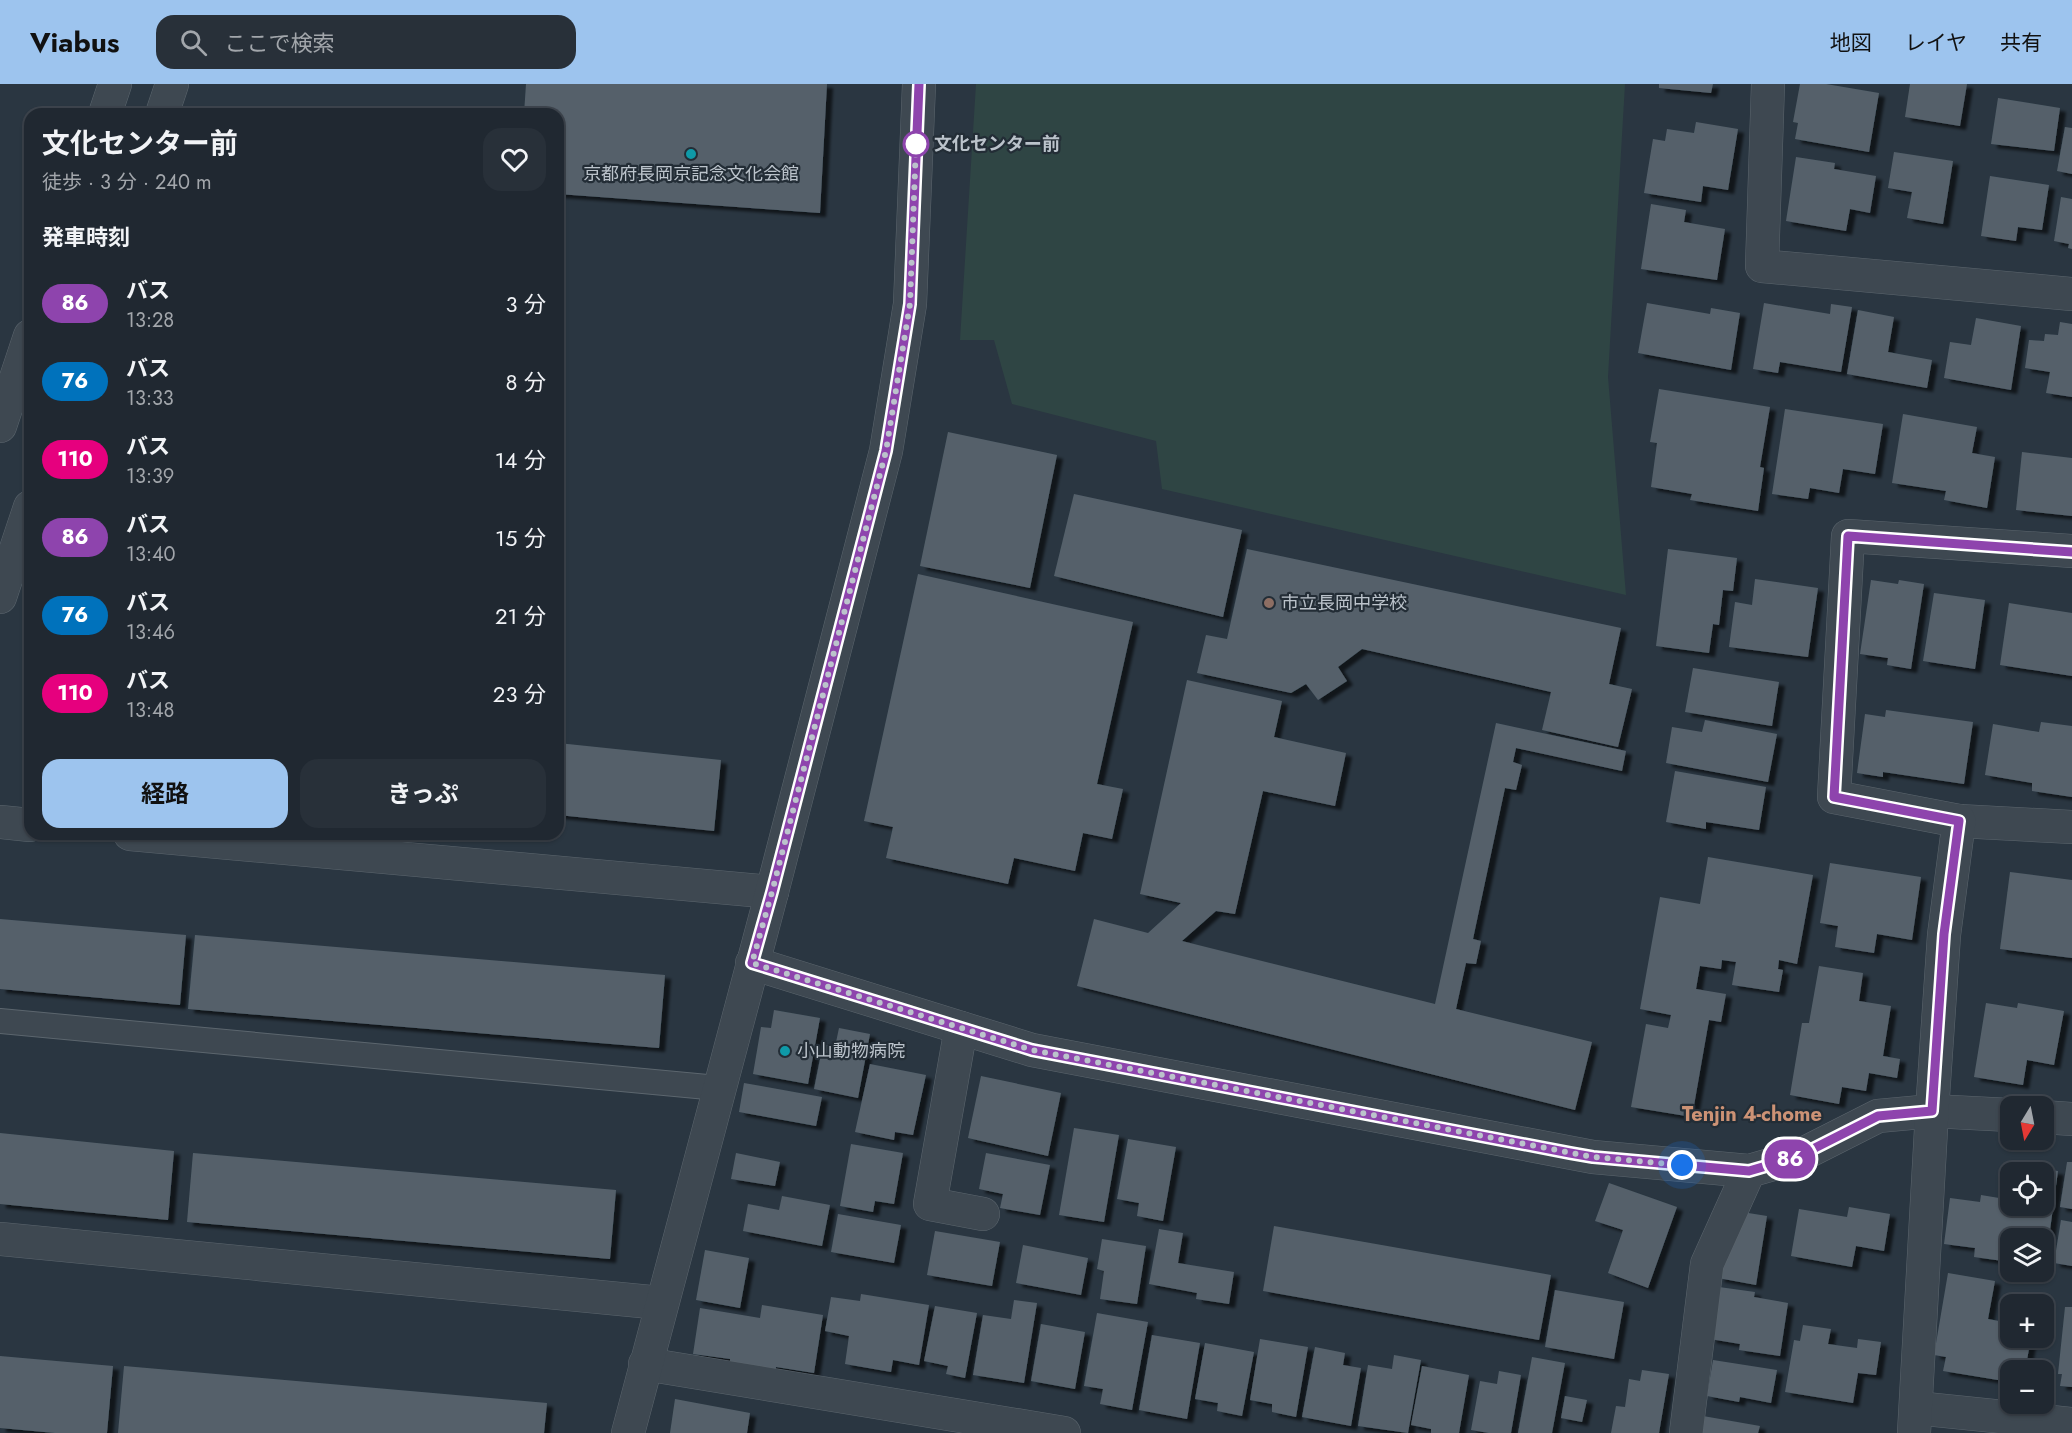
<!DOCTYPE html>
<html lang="ja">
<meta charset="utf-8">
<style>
body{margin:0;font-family:Jost,"Noto Sans JP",sans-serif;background:#283039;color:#f1f3f6;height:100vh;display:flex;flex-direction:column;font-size:22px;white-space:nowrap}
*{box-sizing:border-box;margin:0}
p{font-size:20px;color:#a2a6ab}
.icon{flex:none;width:33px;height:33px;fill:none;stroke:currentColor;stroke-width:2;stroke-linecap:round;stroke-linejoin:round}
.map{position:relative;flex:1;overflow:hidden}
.details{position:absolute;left:24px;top:24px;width:540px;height:732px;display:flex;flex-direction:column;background:#202831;border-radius:18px;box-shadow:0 2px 4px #0004,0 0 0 2px #3d444d}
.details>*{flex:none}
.badge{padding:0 12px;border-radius:20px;font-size:21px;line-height:39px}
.needle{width:39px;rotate:190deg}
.controls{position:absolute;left:2000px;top:1012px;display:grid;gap:12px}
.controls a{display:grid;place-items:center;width:54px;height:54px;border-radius:12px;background:#202831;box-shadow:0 2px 4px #0004,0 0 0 2px #3d444d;font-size:30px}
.you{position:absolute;width:30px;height:30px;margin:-15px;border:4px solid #fff;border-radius:50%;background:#1a73e8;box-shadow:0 0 0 9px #1a73e833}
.map>.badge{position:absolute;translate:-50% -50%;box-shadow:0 0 0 3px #fff}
h2{padding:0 18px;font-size:22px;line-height:54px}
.round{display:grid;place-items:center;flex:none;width:63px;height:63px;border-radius:18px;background:#283039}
.summary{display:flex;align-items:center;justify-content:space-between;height:102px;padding:0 18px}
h1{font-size:28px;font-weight:700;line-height:45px}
.button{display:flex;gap:12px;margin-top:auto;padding:12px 18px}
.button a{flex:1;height:69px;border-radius:18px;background:#9dc4ee;color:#111;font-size:24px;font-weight:700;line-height:69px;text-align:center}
.button a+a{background:#283039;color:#f1f3f6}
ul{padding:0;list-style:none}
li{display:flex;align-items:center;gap:18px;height:78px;padding:0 18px}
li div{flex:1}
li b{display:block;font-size:22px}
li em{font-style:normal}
li .badge{min-width:66px;font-weight:700;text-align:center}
header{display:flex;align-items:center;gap:36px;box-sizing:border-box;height:84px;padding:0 30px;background:#9dc4ee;color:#111}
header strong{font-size:28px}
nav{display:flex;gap:33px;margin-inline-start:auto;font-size:21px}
.search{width:420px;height:54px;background:#283039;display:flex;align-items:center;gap:15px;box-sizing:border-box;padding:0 21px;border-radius:18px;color:#a2a6ab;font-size:22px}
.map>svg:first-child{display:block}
</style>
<header>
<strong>Viabus</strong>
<div class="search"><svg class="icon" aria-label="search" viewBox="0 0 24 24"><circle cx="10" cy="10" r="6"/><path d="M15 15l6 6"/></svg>ここで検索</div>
<nav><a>地図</a><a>レイヤ</a><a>共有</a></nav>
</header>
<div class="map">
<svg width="2072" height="1349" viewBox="0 0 2072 1349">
<defs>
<filter id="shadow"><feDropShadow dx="6" dy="4" stdDeviation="1.5" flood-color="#0009"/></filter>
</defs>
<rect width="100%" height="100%" fill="#2a3641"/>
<polygon fill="#2f4544" points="976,0 1625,0 1608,293 1626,511 1162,405 1156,357 1012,320 994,256 960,256"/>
<g fill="#54616b" filter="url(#shadow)">
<polygon points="526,0 827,0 820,129 558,110 558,30 524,30"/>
<polygon points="1659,0 1713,0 1711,9 1659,4"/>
<polygon points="1800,0 1826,0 1879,9 1869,68 1795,55 1798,39 1793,38"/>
<polygon points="1910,0 1967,0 1960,42 1905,33"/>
<polygon points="1998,14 2060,24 2054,67 1991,60"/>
<polygon points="1696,38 1738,45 1728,106 1703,102 1701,118 1644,109 1653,55 1665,57 1667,45 1694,49"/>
<polygon points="2065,43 2072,44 2072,90 2057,87"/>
<polygon points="1894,68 1953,77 1943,140 1907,134 1912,108 1888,104"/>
<polygon points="1796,73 1835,79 1834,85 1876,92 1870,129 1850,125 1846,147 1786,137"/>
<polygon points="1990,92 2049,101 2042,146 2018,143 2016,157 1981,152"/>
<polygon points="2061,113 2072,115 2072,165 2068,164 2069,160 2054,157"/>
<polygon points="1651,120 1686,126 1684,138 1725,145 1717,196 1641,185"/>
<polygon points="1647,219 1710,230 1711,224 1740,229 1731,286 1638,269"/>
<polygon points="1764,219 1830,230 1831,220 1852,223 1841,288 1780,278 1778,289 1753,285"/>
<polygon points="1858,226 1894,233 1888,268 1932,276 1927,304 1847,290"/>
<polygon points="1976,234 2021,242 2011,306 1944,294 1950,258 1971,261"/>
<polygon points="2060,238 2072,240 2072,313 2046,309 2050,288 2025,284 2029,256 2044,257 2045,250 2058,251"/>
<polygon points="1659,305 1770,323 1760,383 1764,384 1758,427 1690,416 1692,410 1651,403 1657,359 1650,358"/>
<polygon points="1785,325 1883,340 1875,390 1843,385 1839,409 1810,404 1808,415 1772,410"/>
<polygon points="1903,330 1977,343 1972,369 1995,373 1987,424 1944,416 1946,407 1892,399"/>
<polygon points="948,348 1057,371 1030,504 920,482"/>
<polygon points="2022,368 2072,374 2072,432 2016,426"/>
<polygon points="1074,410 1242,446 1223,533 1054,492"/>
<polygon points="1247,465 1621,544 1609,600 1632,605 1618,663 1542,646 1551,608 1362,565 1338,583 1347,597 1318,616 1306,600 1291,609 1197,589 1206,551 1227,555"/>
<polygon points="1668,465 1737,474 1733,507 1723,506 1719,541 1713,540 1709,569 1656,562"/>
<polygon points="918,490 1133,538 1097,700 1123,705 1112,755 1083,749 1075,787 1014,774 1008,800 886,774 893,743 864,737"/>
<polygon points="1755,495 1818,504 1808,573 1729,563 1735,518 1752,521"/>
<polygon points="1871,496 1898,500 1899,496 1924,500 1911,585 1887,581 1888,574 1860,570"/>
<polygon points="1934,509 1985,516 1975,585 1923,577"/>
<polygon points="2009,519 2072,529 2072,592 2000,581"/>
<polygon points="1693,584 1779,598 1772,642 1685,628"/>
<polygon points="1187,596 1282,617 1274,653 1346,669 1335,722 1263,707 1235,830 1216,827 1182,857 1435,920 1496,639 1626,667 1622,687 1516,664 1513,678 1522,681 1516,706 1505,704 1473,855 1481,857 1476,880 1466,879 1456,925 1592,958 1575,1026 1077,902 1094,835 1148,849 1181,819 1140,810"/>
<polygon points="1886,626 1973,638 1964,700 1883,688 1883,693 1857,689 1865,630 1885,633"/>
<polygon points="1705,636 1777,650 1768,698 1666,679 1672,643 1702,648"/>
<polygon points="2041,638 2072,642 2072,713 2032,707 2032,699 1985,691 1993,640 2039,648"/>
<polygon points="558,659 721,676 714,747 558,731"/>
<polygon points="1675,687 1766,703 1759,746 1706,738 1706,745 1666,738"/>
<polygon points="1708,773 1813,791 1797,880 1779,876 1778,885 1783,886 1779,908 1732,901 1736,878 1722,876 1721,885 1700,882 1696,905 1726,910 1721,938 1709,936 1692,1033 1631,1023 1646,940 1668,944 1671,931 1640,925 1660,813 1700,820"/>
<polygon points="1830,779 1921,793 1912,856 1877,850 1874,869 1835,863 1838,842 1820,839"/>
<polygon points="2010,788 2072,796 2072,874 2000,865"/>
<polygon points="0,835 186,851 180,921 0,905"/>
<polygon points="195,851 665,891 659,964 188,925"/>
<polygon points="1819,882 1863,889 1859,917 1891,922 1883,972 1900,975 1897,994 1869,989 1866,1007 1842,1003 1839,1020 1790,1011 1802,939 1809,939"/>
<polygon points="1986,919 2017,924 2018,919 2064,927 2054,981 2027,976 2023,1001 1974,993"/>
<polygon points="774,926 820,934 808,1000 753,990 761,943 771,944"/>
<polygon points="839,944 870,950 858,1014 814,1005 823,960 835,963"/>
<polygon points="870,980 926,991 913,1051 895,1048 894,1056 855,1048"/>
<polygon points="981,992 1061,1009 1048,1072 968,1054"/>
<polygon points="744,999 822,1013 816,1042 739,1028"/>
<polygon points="1074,1044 1119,1051 1104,1138 1059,1131"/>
<polygon points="0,1049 174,1067 168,1136 0,1120"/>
<polygon points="1128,1055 1176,1063 1163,1137 1137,1132 1139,1119 1117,1115"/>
<polygon points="851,1060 903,1069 894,1120 875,1117 873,1128 840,1122"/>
<polygon points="193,1069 616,1106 610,1175 187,1138"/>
<polygon points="736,1069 780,1078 775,1102 731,1095"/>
<polygon points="986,1069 1050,1081 1040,1131 1000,1124 1003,1110 979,1105"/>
<polygon points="2067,1078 2072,1078 2072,1125 2060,1123"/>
<polygon points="2029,1083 2058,1087 2045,1183 2043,1182 2043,1155 2010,1155 2010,1178 1974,1173 1975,1164 1944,1160 1950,1114 1980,1118 1981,1111 2005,1115 2008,1094 2010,1094 2010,1122 2043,1122 2043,1089 2029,1089"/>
<polygon points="1609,1099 1677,1123 1648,1204 1608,1189 1623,1146 1595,1137"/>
<polygon points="782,1112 830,1121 822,1162 743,1147 748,1120 779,1126"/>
<polygon points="1849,1123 1890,1130 1884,1167 1856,1162 1852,1183 1791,1172 1799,1125 1847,1133"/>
<polygon points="1742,1128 1767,1132 1756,1201 1718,1194"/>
<polygon points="838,1130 901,1141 894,1179 831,1168"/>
<polygon points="2061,1136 2072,1138 2072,1182 2054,1179"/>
<polygon points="1274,1142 1551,1191 1539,1256 1263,1207"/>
<polygon points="1159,1145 1183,1149 1178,1179 1234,1188 1229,1220 1196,1215 1197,1209 1149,1200"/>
<polygon points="935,1147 1000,1158 992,1202 927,1191"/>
<polygon points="1102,1155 1146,1162 1137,1220 1100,1215 1104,1187 1097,1185"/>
<polygon points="1023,1161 1088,1174 1081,1211 1016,1199"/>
<polygon points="705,1166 749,1174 740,1224 696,1216"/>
<polygon points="1948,1189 1995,1197 1988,1235 2010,1239 2010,1254 2031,1254 2025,1287 2010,1287 2010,1298 1943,1287 1946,1273 1934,1271"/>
<polygon points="1719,1203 1755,1208 1754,1213 1788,1219 1780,1272 1739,1266 1740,1260 1710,1255"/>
<polygon points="1555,1206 1624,1218 1614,1275 1545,1263"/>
<polygon points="861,1210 929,1221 919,1281 893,1276 891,1288 845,1280 849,1252 825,1247 831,1213 860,1217"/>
<polygon points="1014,1216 1037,1219 1024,1299 973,1291 983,1231 1011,1235"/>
<polygon points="762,1221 823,1231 814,1289 776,1283 775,1292 730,1284 730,1275 693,1270 700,1224 760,1234"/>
<polygon points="935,1222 977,1229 965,1294 946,1290 948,1282 924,1277"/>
<polygon points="2065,1223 2072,1223 2072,1303 2060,1302 2062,1290 2058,1290"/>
<polygon points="1097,1229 1148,1238 1132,1326 1100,1320 1103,1305 1084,1302"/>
<polygon points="1041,1240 1085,1248 1075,1305 1031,1297"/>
<polygon points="1803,1241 1831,1245 1828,1260 1857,1264 1858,1255 1881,1258 1876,1291 1858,1289 1853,1319 1785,1308 1794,1256 1800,1257"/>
<polygon points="1152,1251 1200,1259 1187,1335 1139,1326"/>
<polygon points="1260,1255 1308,1263 1296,1333 1272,1328 1272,1320 1250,1316"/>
<polygon points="1205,1259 1254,1268 1242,1332 1217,1327 1218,1319 1195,1315"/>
<polygon points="1315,1263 1345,1269 1343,1281 1361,1284 1351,1342 1302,1333"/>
<polygon points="1394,1271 1421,1276 1408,1349 1358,1342 1368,1281 1392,1285"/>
<polygon points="0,1272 113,1282 107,1349 55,1349 0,1344"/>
<polygon points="1532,1273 1565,1279 1552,1349 1518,1349"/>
<polygon points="1713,1276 1777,1286 1771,1319 1740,1313 1739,1318 1707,1312"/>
<polygon points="124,1282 547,1319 544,1349 118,1349"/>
<polygon points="1422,1282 1469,1291 1459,1349 1431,1349 1431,1345 1411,1341"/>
<polygon points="1642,1286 1669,1290 1659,1349 1611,1349 1616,1322 1625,1323 1629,1295 1640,1297"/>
<polygon points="1499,1287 1521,1291 1511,1349 1489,1349 1471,1346 1480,1297 1497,1300"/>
<polygon points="1565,1312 1587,1316 1582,1338 1561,1334"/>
<polygon points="675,1315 750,1329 747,1349 670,1349"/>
<polygon points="1703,1332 1760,1342 1758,1349 1700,1349"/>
</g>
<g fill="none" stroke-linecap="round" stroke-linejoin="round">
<defs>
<polyline id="service" points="0,937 718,1004"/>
<g id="minor">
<polyline points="1768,0 1762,182 2072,210"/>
<polyline points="1959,737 2072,743"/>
<polyline points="0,738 30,741"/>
<polyline points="130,750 772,808"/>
<polyline points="752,879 1032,966 1593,1073 1749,1087 1797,1073 1878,1032 1932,1027 2010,1031"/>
<polyline points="961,944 930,1120 983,1130"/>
<polyline points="2043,1033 2072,1035"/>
<polyline points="0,1155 661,1219"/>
<polyline points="645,1280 1064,1349"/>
<polyline points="1916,1324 2072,1340"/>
<polyline points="1686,1349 1707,1180 1749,1087"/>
<polyline points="1914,1349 1932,1027 1944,851 1959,737 1834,713 1848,452 2072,467"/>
</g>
<g id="tertiary">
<polyline points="105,30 115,0"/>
<polyline points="162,30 172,0"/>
<polyline points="0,342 30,252"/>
<polyline points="0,513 30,423"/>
<polyline points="628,1349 772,808 886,367 910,220 919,0"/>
</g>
</defs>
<use href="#service" stroke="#5c666e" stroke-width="26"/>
<use href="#minor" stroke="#5c666e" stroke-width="34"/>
<use href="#tertiary" stroke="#5c666e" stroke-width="34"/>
<use href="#service" stroke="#3e4851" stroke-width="24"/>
<use href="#minor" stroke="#3e4851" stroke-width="33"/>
<use href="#tertiary" stroke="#3e4851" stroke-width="33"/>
</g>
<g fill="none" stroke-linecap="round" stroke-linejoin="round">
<defs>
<polyline id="line" points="919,0 910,220 886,367 772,808 752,879 1032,966 1570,1069 1593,1073 1749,1087 1797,1073 1878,1032 1932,1027 1944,850 1959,737 1834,713 1848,452 2072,468"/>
</defs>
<use href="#line" stroke="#fff" stroke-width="14"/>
<use href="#line" stroke="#8e44ad" stroke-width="9"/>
<polyline stroke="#bbc3cb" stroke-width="6" stroke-dasharray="0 10.8" points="916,60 910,220 886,367 772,808 752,879 1032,966 1593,1073 1682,1081"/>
</g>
<circle fill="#fff" stroke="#8e44ad" stroke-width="3" cx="916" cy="60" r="12"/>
<g fill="#0f9aa8" stroke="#232d36" stroke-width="2">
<circle cx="691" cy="70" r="6"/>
<circle cx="785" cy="967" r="6"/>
</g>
<circle fill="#8d6e63" stroke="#232d36" stroke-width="2" cx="1269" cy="519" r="6"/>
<g text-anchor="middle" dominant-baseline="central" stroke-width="4.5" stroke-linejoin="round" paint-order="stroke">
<g font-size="18" font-weight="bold" fill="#bbc3cb" stroke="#232d36" text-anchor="start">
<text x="934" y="60">文化センター前</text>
</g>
<g font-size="18" fill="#bbc3cb" stroke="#232d36" text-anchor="start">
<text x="691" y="90" text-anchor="middle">京都府長岡京記念文化会館</text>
<text x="1281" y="519">市立長岡中学校</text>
<text x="797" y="967">小山動物病院</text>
</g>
<g font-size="20" font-weight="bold" fill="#cc9275" stroke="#232d36">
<text x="1752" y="1030">Tenjin 4-chome</text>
</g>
</g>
</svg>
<div class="controls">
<a><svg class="needle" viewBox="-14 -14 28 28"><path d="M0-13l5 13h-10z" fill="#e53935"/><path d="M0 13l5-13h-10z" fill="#a2a6ab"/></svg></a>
<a><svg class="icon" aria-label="locate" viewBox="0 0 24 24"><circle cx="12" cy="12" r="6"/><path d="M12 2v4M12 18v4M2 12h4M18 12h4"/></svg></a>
<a><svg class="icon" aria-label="layers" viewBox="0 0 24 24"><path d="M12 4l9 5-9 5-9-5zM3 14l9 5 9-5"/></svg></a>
<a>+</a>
<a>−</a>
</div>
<div class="you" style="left:1682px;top:1081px"></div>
<b class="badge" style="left:1790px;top:1075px;background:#8e44ad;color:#fff">86</b>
<section class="details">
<div class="summary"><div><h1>文化センター前</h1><p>徒歩 · 3 分 · 240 m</p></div><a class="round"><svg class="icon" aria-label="heart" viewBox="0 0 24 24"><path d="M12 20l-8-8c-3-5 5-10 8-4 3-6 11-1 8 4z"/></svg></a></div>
<h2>発車時刻</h2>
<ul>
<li><span class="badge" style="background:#8e44ad;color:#fff">86</span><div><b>バス</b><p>13:28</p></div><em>3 分</em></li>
<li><span class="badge" style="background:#0072bc;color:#fff">76</span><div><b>バス</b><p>13:33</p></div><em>8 分</em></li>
<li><span class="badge" style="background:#e6007e;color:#fff">110</span><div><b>バス</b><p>13:39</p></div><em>14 分</em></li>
<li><span class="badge" style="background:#8e44ad;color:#fff">86</span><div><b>バス</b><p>13:40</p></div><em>15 分</em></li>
<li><span class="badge" style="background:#0072bc;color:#fff">76</span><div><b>バス</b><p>13:46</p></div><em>21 分</em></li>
<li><span class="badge" style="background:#e6007e;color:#fff">110</span><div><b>バス</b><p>13:48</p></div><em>23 分</em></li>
</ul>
<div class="button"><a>経路</a><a>きっぷ</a></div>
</section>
</div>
